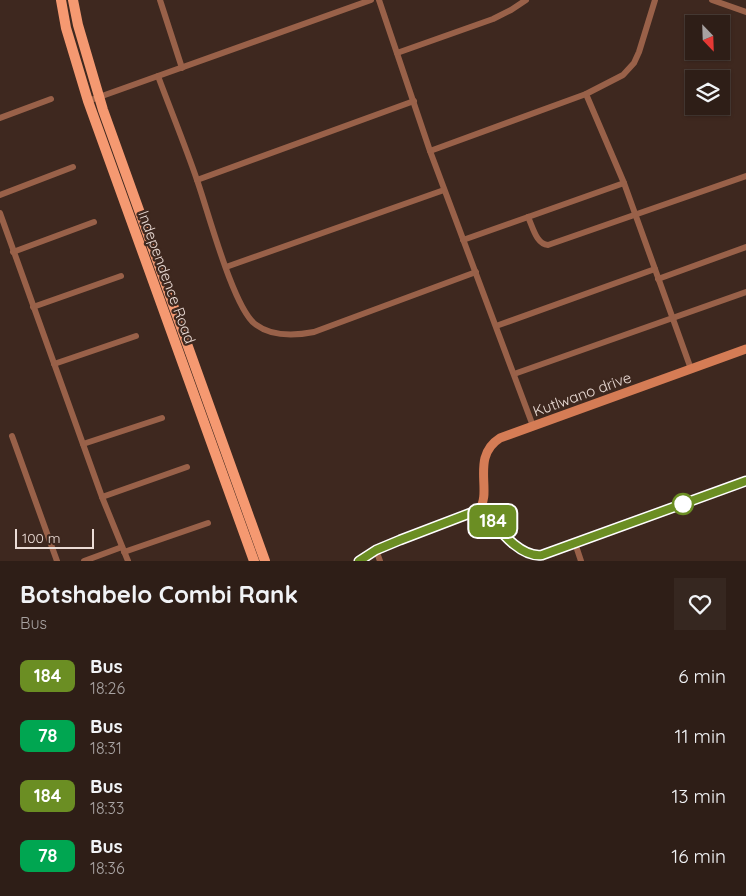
<!DOCTYPE html>
<style>
body{margin:0;font-family:Quicksand,sans-serif;background:#362720;color:#f1f3f6;height:100vh;display:flex;flex-direction:column;font-size:19px;white-space:nowrap}
*{box-sizing:border-box;margin:0}
p{font-size:16px;color:#a7a2a1}
.icon{flex:none;width:28px;height:28px;fill:none;stroke:currentColor;stroke-width:2;stroke-linecap:round;stroke-linejoin:round}
.map{position:relative;height:561px;overflow:hidden}
.details{display:flex;flex-direction:column;background:#2e1e17;flex:1}
.details>*{flex:none}
.badge{padding:0 10px;border-radius:8px;font-size:18px;line-height:32px}
.needle{width:32px;rotate:157deg}
.controls{position:absolute;left:685px;top:15px;display:grid;gap:10px}
.controls a{display:grid;place-items:center;width:45px;height:45px;border-radius:0px;background:#2e1e17;box-shadow:0 1px 4px #0004,0 0 0 1px #493c36;font-size:25px}
.scale{position:absolute;left:15px;bottom:12px;width:79px;box-sizing:border-box;padding-left:5px;border:2px solid #ebdcd6;border-top:0;font-size:14px;line-height:18px;white-space:nowrap;color:#ebdcd6;-webkit-text-stroke:4px #3e281f;paint-order:stroke}
.map>.badge{position:absolute;translate:-50% -50%;box-shadow:0 0 0 2px #fff}
.round{display:grid;place-items:center;flex:none;width:52px;height:52px;border-radius:0px;background:#362720}
.overview{display:flex;align-items:center;justify-content:space-between;height:85px;padding:0 20px}
h1{font-size:24px;font-weight:700;line-height:38px}
ul{padding:0;list-style:none}
li{display:flex;align-items:center;gap:15px;height:60px;padding:0 20px}
li div{flex:1}
li b{display:block;font-size:19px}
li em{font-style:normal}
li .badge{min-width:55px;font-weight:700;text-align:center}
.map>svg:first-child{display:block}
</style>
<div class="map">
<svg width="746" height="561" viewBox="0 0 746 561">
<rect width="100%" height="100%" fill="#3e281f"/>
<g fill="none" stroke-linecap="round" stroke-linejoin="round">
<g stroke="#996149" stroke-width="6">
<polyline points="160,0 182,68"/>
<polyline points="379,0 430,151 533,426"/>
<polyline points="712,0 746,12"/>
<polyline points="397,53 493,19 511,10 526,0"/>
<path d="M158,76C171,111 185,145 197,180C208,211 233,307 255,324C272,337 294,336 314,332L476,272"/>
<polyline points="586,94 624,183 691,369"/>
<polyline points="88,101 371,0"/>
<polyline points="0,118 51,99"/>
<polyline points="430,151 586,94 623,75 634,63 639,52 655,0"/>
<polyline points="197,180 414,101"/>
<polyline points="0,195 73,167"/>
<polyline points="0,213 102,497 128,561"/>
<path d="M528,217C533,227 536,244 548,245L746,176"/>
<polyline points="463,240 624,183"/>
<polyline points="13,252 94,222"/>
<polyline points="226,267 444,190"/>
<polyline points="658,279 746,247"/>
<polyline points="33,307 121,276"/>
<polyline points="496,326 655,269"/>
<polyline points="54,364 136,336"/>
<polyline points="514,374 746,292"/>
<polyline points="12,436 57,561"/>
<polyline points="83,444 162,418"/>
<polyline points="102,497 187,467"/>
<path d="M481,509C496,525 517,558 542,555L746,481"/>
<polyline points="575,543 581,561"/>
<polyline points="376,550 380,561"/>
<polyline points="124,552 208,523"/>
<polyline points="84,561 122,547"/>
</g>
<path stroke="#d57c55" stroke-width="9" d="M359,561C395,537 439,527 479,510C493,492 470,457 500,438L746,349"/>
<g stroke="#f59971" stroke-width="10">
<polyline points="61,0 66,28 88,101 254,561"/>
<polyline points="73,0 78,25 103,110 265,561"/>
</g>
</g>
<g fill="none" stroke-linecap="round" stroke-linejoin="round">
<defs>
<path id="line" d="M359,561L376,550L400,540L481,509C496,525 518,558 542,555L746,481"/>
</defs>
<use href="#line" stroke="#fff" stroke-width="11"/>
<use href="#line" stroke="#6b8e23" stroke-width="8"/>
</g>
<circle fill="#fff" stroke="#6b8e23" stroke-width="2.5" cx="683" cy="504" r="10"/>
<g text-anchor="middle" dominant-baseline="central" stroke-width="4.5" stroke-linejoin="round" paint-order="stroke">
<g font-size="15" fill="#ebdcd6" stroke="#3e281f">
<text transform="translate(167 277) rotate(70)">Independence Road</text>
<text transform="translate(582 394) rotate(-20)">Kutlwano drive</text>
</g>
</g>
</svg>
<div class="controls">
<a><svg class="needle" viewBox="-14 -14 28 28"><path d="M0-13l5 13h-10z" fill="#e53935"/><path d="M0 13l5-13h-10z" fill="#a7a2a1"/></svg></a>
<a><svg class="icon" aria-label="layers" viewBox="0 0 24 24"><path d="M12 4l9 5-9 5-9-5zM3 14l9 5 9-5"/></svg></a>
</div>
<div class="scale">100 m</div>
<b class="badge" style="left:493px;top:521px;background:#6b8e23;color:#fff">184</b>
</div>
<section class="details">
<div class="overview"><div><h1>Botshabelo Combi Rank</h1><p>Bus</p></div><a class="round"><svg class="icon" aria-label="heart" viewBox="0 0 24 24"><path d="M12 20l-8-8c-3-5 5-10 8-4 3-6 11-1 8 4z"/></svg></a></div>
<ul>
<li><span class="badge" style="background:#6b8e23;color:#fff">184</span><div><b>Bus</b><p>18:26</p></div><em>6 min</em></li>
<li><span class="badge" style="background:#00a651;color:#fff">78</span><div><b>Bus</b><p>18:31</p></div><em>11 min</em></li>
<li><span class="badge" style="background:#6b8e23;color:#fff">184</span><div><b>Bus</b><p>18:33</p></div><em>13 min</em></li>
<li><span class="badge" style="background:#00a651;color:#fff">78</span><div><b>Bus</b><p>18:36</p></div><em>16 min</em></li>
</ul>
</section>
